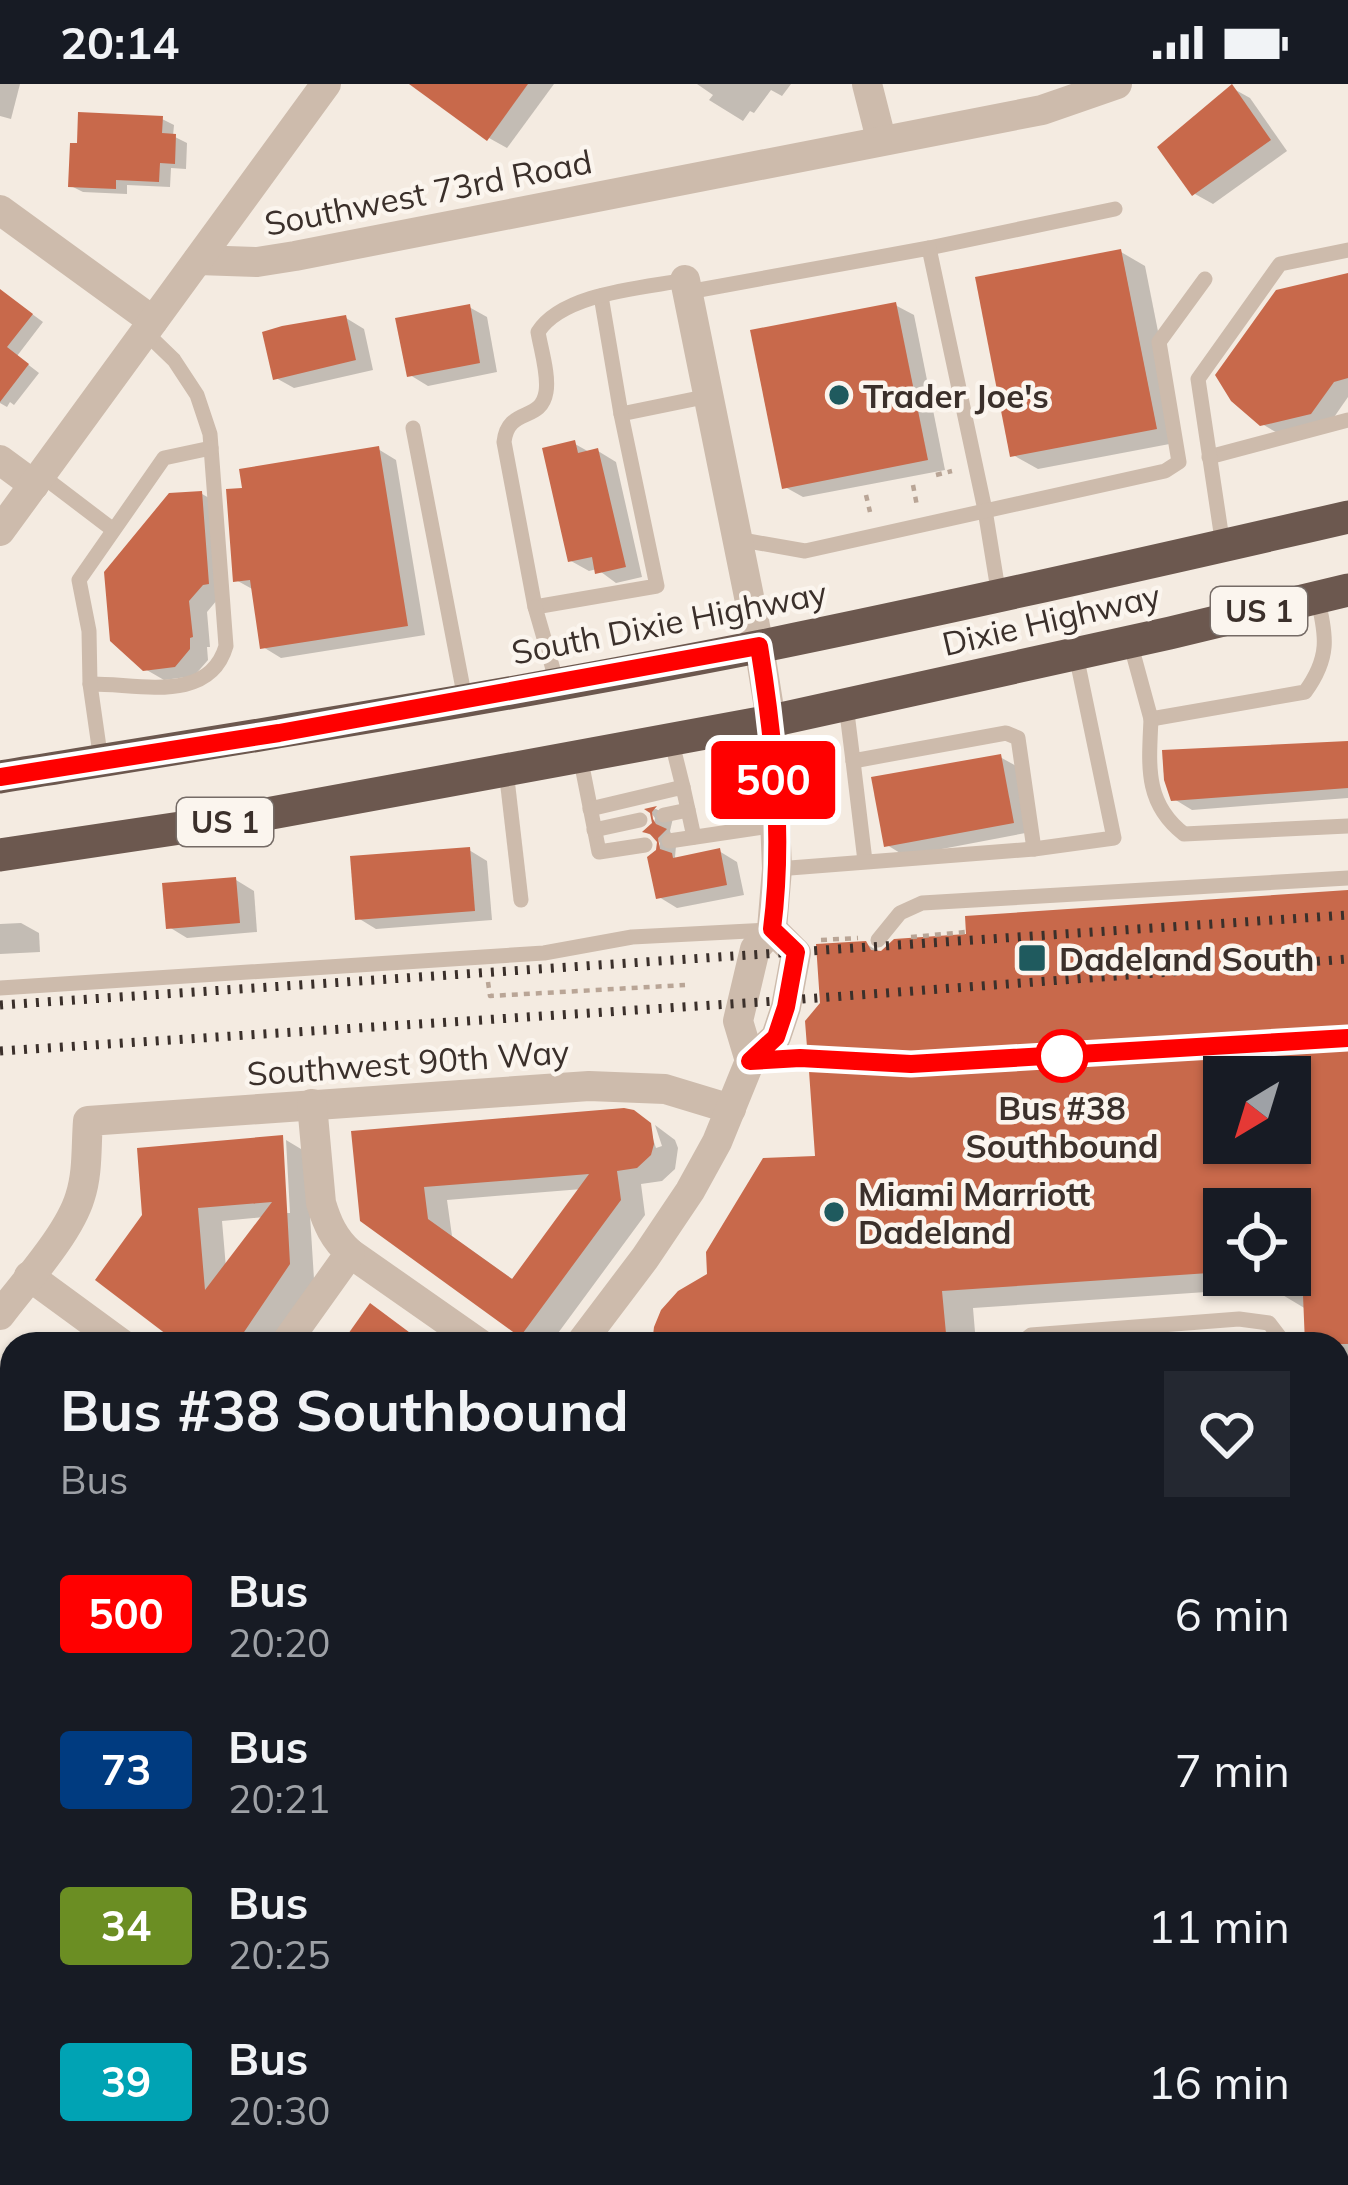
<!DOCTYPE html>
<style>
body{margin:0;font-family:Mulish,sans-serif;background:#242831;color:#f1f3f6;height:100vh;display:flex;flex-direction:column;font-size:45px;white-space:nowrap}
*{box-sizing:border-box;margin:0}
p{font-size:39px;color:#9ea1a6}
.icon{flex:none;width:66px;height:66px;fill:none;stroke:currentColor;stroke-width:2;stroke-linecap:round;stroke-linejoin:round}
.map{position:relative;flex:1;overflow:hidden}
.panel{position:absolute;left:0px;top:1248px;width:1350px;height:855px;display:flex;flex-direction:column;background:#171b24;border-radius:36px 36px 0 0;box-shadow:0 3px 9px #0004}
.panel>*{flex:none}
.badge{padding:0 24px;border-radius:9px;font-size:42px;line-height:78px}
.needle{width:78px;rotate:218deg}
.fabs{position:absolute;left:1203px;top:972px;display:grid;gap:24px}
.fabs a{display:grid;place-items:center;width:108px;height:108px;border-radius:0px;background:#171b24;box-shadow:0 3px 9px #0004;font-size:60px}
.map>.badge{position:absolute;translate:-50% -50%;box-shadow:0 0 0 6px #fff}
.round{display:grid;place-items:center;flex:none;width:126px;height:126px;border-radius:0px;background:#242831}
.overview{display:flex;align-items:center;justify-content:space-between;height:204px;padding:0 60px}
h1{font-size:57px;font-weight:700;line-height:90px}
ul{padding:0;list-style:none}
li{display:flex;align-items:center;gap:36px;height:156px;padding:0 60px}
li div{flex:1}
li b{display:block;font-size:45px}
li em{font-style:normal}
li .badge{min-width:132px;font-weight:700;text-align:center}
.status{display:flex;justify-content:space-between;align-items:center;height:84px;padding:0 60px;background:#171b24;direction:ltr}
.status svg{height:33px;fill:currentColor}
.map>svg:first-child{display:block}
</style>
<div class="status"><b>20:14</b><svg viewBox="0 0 49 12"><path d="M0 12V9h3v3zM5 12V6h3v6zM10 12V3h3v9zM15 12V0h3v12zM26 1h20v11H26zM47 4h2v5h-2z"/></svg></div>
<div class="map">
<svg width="1348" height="2101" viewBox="0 0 1348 2101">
<rect width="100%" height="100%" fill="#f4ebe1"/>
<g fill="#0003" fill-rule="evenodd">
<polygon points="0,0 20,0 11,35 0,32"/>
<polygon points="436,0 554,0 507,64 489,54"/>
<polygon points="697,0 791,0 782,12 771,6 754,29 750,27 743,37 709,16 713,11"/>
<polygon points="1232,4 1250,14 1287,67 1213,120 1195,110"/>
<polygon points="162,35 174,41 173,52 187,59 186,85 171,84 170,103 127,101 127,110 83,108 71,102"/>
<polygon points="1121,168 1145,182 1180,358 1038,385 1013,371"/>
<polygon points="1348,192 1348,313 1330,339 1281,351 1262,340"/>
<polygon points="0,219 17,219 43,238 17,272 39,289 14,321 10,318 7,323 0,319"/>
<polygon points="895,221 914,231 945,386 803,413 785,403"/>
<polygon points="469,223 487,233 497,288 428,302 410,291"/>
<polygon points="346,234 364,245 373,286 294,304 276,294"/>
<polygon points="575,360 591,369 598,367 616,378 642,493 616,499 597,485 589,487 571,477"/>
<polygon points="378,365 396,376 425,551 281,574 263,563 254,506 236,496"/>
<polygon points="202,410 220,420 222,510 207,528 210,563 207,563 208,576 194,592 164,596 145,585"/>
<polygon points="1348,660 1348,714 1192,726 1174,715"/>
<polygon points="1000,673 1018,683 1031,748 905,772 887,761"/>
<polygon points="656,725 673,734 670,747 676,762 675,773 677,776 719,767 737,778 744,811 677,824 659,813 656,772 660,760 658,755 647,749 654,742 655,734 649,726"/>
<polygon points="469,766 487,777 492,836 376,845 358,834"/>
<polygon points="236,796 254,807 257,848 187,854 169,843"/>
<path d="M1348,809V1298L1338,1293V1260H1313L1306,1225L1281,1210L1280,1203L973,1224L976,1260H655L710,1191L818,1075L821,983L866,860L883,870ZM1224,993H1290V1059H1224ZM1224,1125H1290V1191H1224Z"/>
<polygon points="21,839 39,849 40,868 0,870 0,840"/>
<path d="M647,1037L656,1064L662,1062L655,1041L675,1056L678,1064L675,1085L662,1097L641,1100L645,1131L550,1260H538L522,1251L362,1135L355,1050ZM582,1105L515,1197L452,1152L447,1116Z"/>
<path d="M280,1054L284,1129H290L286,1056L306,1068L314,1195L269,1260H184L99,1195ZM264,1133L226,1184L222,1137Z"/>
<polygon points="12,1315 12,1592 6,1592 0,1589 0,1331"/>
<polygon points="1338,1701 1348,1708 1348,2037 1338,2030"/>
<polygon points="8,1722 12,1724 12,1845 0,1861 0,1733"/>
<polygon points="12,1874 12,1997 0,2014 0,1891"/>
<polygon points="398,2091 407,2091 417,2096 421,2091 433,2091 450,2101 391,2101"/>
<polygon points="575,2091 620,2091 601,2101 593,2101"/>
<polygon points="629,2091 766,2091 759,2101 642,2101"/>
<polygon points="821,2091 1064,2091 1057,2101 814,2101"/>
<polygon points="1085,2091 1222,2091 1236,2101 1078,2101"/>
</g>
<g fill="#c8694b" fill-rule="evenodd">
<polygon points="409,0 528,0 487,57"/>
<polygon points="1232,0 1271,56 1192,112 1157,63"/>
<polygon points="78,28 163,32 162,49 176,50 175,80 160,79 159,98 116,96 116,105 68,103 70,59 77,59"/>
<polygon points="1121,165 1157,345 1010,373 975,193"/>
<polygon points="1348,189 1348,294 1334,298 1311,330 1260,342 1231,317 1215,291 1276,206"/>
<polygon points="0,205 33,230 7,263 29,280 0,318"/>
<polygon points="896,218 928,376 782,405 750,246"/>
<polygon points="470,220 480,279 407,293 395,234"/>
<polygon points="346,231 356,276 273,296 262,248 282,242"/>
<polygon points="575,356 578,369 598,364 626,483 595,490 592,473 568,478 542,364"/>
<polygon points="379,362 408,542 260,565 250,496 233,498 226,405 242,404 239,385"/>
<polygon points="202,407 209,500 203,501 189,517 193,553 190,554 190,565 175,583 143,587 110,557 104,488 169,409"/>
<polygon points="1348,657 1348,704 1171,717 1164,696 1162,666"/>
<polygon points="1001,670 1014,739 884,763 871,693"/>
<polygon points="657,722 652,728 653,735 656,740 667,745 658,754 660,765 672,769 673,774 720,764 727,801 656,815 647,773 656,766 657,758 650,750 642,748 652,739 650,729 644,725"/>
<polygon points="470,763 475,827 355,836 350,772"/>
<polygon points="236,793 240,839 166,845 162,799"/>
<path d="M1348,806V1260H1305L1303,1211H1290V1125H1224V1188L942,1207L947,1260H652L654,1243L661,1226L678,1207L707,1190L706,1168L763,1074L815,1072L809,987L818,982L820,973L815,965L807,963L805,937L820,919L816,860L866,857L871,866L881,867L894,855L966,850L965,832ZM1224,993H1290V1059H1224Z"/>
<path d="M624,1024L634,1026L651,1039L654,1060L651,1071L637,1084L617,1087L621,1116L520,1253L360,1137L351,1047ZM589,1090L512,1195L428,1135L424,1103Z"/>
<path d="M283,1051L290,1180L236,1260H179L95,1196L142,1131L137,1064ZM272,1118L205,1206L198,1124Z"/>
<polygon points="370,1219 425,1260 341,1260"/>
</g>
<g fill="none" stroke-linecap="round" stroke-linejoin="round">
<g stroke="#b9a596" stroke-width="4.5" stroke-dasharray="6 6" stroke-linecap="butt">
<polyline points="936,391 952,387"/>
<polyline points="913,401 917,422"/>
<polyline points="866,411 870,428"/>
<polyline points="815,706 833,704"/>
<polyline points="911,853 966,848"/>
<polyline points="821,856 858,854"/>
<polyline points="488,898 490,912 685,901"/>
</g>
<g stroke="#cdbbac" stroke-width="15">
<polyline points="929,164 1115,125"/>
<polyline points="688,208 929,164 985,426 999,512"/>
<polyline points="601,212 621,330 709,312"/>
<path d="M621,330L657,502L535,523L504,358C508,322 541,339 546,308C549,291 541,266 538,248C563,209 643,204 685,196"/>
<polyline points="413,344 465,615"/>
<polyline points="1209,373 1348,336"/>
<polyline points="41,391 112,445"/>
<polyline points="737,455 805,467 1165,387 1179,378 1159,258 1205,195"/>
<polyline points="1223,462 1198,295 1280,180 1348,166"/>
<polyline points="535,523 557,599"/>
<path d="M1130,558L1151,635L1305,608C1330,574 1327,552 1317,513"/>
<path d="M90,600C136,599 209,621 226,562L210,350L197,311L174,276L145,248"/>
<polyline points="846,621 853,677 1006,649 1018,654 1034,765"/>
<path d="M1151,635C1149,681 1144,719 1184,750L1348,742"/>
<polyline points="671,655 683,703"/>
<polyline points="580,672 599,768 645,761"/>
<polyline points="101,677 90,600 89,547 79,496 164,374 211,364"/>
<polyline points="853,677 865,777"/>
<polyline points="506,686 521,816"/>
<polyline points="590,725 683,703 694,753"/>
<polyline points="664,731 688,726"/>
<polyline points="594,746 640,736"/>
<polyline points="669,757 776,741"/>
<polyline points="777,785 1034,765 1114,754 1076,571"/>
<polyline points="878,856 900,829 922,819 1348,794"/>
<polyline points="0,904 544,869 632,853 769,846"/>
<polyline points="757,977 808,975"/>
<polyline points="1020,1260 1031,1251 1239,1235 1269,1239 1285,1260"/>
<polyline points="1338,1677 1348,1684"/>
<polyline points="501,2091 515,2101"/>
<polyline points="1256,2091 1270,2101"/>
<polyline points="1305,2091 1331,2101"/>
<polyline points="74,2101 82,2091"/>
<polyline points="278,2101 286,2091"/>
</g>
<g stroke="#cdbbac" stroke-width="30">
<polyline points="867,0 881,55"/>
<polyline points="0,126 153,237"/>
<polyline points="198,176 257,178 295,172 1042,26 1117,0"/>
<polyline points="685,196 759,562"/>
<polyline points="0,376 34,401"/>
<polyline points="350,1169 480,1260"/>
<polyline points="29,1192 122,1260"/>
<path d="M0,1231C24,1199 69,1150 80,1113C88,1089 86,1062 88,1037L589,1002L665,1005L731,1025"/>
<path d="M285,1260L350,1169C334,1155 327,1139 321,1119L312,1020"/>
<polyline points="0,1621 12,1624"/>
<polyline points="0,1675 12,1672"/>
<polyline points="346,2101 353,2091"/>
<polyline points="752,2101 759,2091"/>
<polyline points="1037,2101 1044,2091"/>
</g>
<g stroke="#cdbbac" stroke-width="30">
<polyline points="0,447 326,0"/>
<polyline points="750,977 738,937 755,865 772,845 777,785 771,637 759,562"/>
<polyline points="580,1260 645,1174 690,1107 717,1058 750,977 776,953 786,923 796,869 772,845"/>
<polyline points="1338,1334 1348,1333"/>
<polyline points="0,2062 12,2045"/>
</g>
<g stroke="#6c584f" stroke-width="33">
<path d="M0,693C254,652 509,612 762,562C958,522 1153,478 1348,433"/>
<polyline points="0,771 234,736 771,637 1170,549 1348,506"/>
</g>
<g stroke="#3b302b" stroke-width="9" stroke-dasharray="3 9" stroke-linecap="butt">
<polyline points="0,921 1348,831"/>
<polyline points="0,967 776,917 1348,875"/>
</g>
</g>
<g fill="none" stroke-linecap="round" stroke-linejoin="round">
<defs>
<path id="line" d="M0,693L279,649L759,562C774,655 784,752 772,845L796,868L786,923L776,953L750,977L800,974L911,980L1348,954"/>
</defs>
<use href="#line" stroke="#fff" stroke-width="27"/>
<use href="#line" stroke="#f00" stroke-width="18"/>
</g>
<g fill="#1f5a5e" stroke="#fbf5ee" stroke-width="4.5">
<circle cx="839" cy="311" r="12"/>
<rect x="1017" y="859" width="30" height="30" rx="6"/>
<circle cx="834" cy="1128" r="12"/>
</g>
<circle fill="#fff" stroke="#f00" stroke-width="6" cx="1062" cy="972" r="24"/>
<g text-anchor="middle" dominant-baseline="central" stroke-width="9" stroke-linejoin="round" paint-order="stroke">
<g fill="#fbf5ee" stroke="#756b66" stroke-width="3">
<rect x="1211" y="503" width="96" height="48" rx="9"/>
<rect x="177" y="714" width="96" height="48" rx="9"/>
</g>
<g font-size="30" font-weight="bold" fill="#3b302b">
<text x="1259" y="527">US 1</text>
<text x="225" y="738">US 1</text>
</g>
<g font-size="33" fill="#3b302b" stroke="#fbf5ee">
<text transform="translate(428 108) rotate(-11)">Southwest 73rd Road</text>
<text transform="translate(1051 535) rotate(-13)">Dixie Highway</text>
<text transform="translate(669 538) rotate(-11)">South Dixie Highway</text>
<text transform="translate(408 978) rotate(-4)">Southwest 90th Way</text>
</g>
<g font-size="33" font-weight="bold" fill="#3b302b" stroke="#fbf5ee" text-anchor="start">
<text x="863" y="311">Trader Joe's</text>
<text x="1059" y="874">Dadeland South</text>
<text x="858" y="1109">Miami Marriott<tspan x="858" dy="38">Dadeland</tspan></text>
</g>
<g font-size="33" font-weight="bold" fill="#3b302b" stroke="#fbf5ee">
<text x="1062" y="1023">Bus #38<tspan x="1062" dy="38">Southbound</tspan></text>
</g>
</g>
</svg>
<div class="fabs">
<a><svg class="needle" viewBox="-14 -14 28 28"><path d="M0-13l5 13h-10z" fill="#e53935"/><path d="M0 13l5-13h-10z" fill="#9ea1a6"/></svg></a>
<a><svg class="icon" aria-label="locate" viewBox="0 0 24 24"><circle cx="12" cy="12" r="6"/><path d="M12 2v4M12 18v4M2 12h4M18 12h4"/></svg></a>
</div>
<b class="badge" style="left:773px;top:696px;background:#f00;color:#fff">500</b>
<section class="panel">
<div class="overview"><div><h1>Bus #38 Southbound</h1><p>Bus</p></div><a class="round"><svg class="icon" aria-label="heart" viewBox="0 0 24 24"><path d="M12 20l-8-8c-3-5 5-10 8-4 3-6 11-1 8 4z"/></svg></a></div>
<ul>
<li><span class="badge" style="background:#f00;color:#fff">500</span><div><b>Bus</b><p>20:20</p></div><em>6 min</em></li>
<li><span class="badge" style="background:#003b80;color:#fff">73</span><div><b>Bus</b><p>20:21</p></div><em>7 min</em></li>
<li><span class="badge" style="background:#6b8e23;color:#fff">34</span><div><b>Bus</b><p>20:25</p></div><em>11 min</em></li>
<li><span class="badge" style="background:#00a3b4;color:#fff">39</span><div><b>Bus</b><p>20:30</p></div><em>16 min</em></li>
</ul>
</section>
</div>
